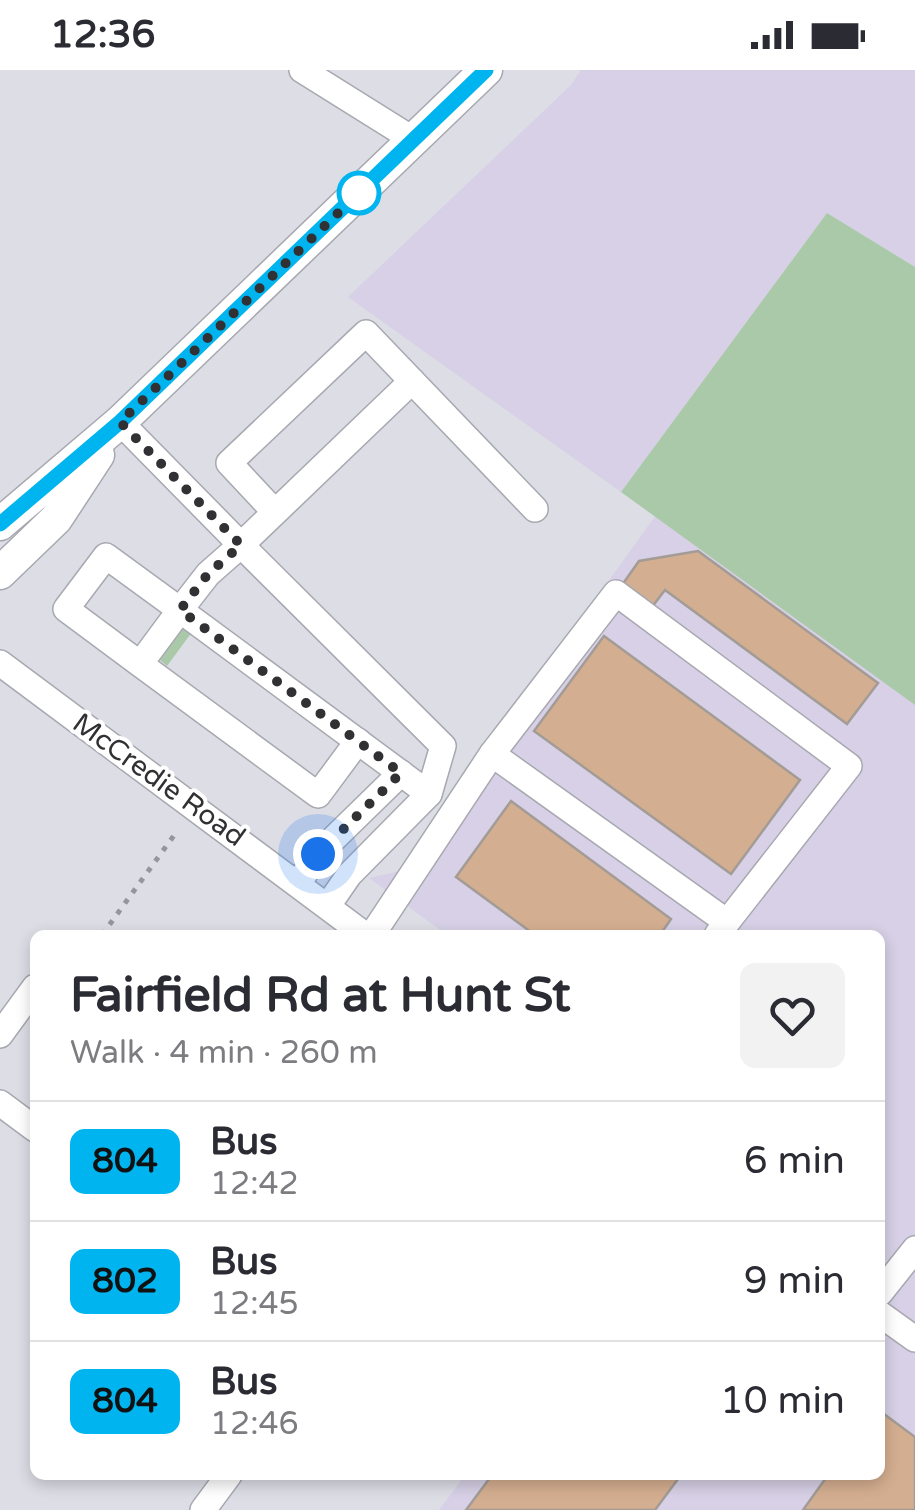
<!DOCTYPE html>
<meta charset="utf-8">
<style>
body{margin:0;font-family:"Varela Round",sans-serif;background:#f2f2f3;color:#2b2b33;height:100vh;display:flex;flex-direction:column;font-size:38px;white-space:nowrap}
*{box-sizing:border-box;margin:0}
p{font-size:32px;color:#7c7c81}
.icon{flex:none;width:55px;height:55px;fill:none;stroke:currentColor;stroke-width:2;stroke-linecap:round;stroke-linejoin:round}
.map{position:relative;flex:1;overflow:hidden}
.sheet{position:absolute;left:30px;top:860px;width:855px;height:550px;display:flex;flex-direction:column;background:#fff;border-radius:15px;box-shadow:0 5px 15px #0003}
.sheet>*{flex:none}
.badge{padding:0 20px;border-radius:15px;font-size:35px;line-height:65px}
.you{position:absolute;width:50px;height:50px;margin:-25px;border:8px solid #fff;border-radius:50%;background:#1a73e8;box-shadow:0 0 0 15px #1a73e833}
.map>.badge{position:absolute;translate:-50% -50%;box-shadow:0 0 0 5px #fff}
.round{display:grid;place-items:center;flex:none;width:105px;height:105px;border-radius:15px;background:#f2f2f3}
.head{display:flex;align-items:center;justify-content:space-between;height:170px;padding:0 40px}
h1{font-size:48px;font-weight:800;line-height:75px}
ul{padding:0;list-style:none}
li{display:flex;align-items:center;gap:30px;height:120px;padding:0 40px;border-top:2px solid #e1e1e2}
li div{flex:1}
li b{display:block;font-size:38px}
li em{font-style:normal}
li .badge{min-width:110px;font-weight:700;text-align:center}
.status{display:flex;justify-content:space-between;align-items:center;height:70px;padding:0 50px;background:#fff;direction:ltr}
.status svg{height:28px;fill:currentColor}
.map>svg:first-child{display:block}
</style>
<div class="status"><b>12:36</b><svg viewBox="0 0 49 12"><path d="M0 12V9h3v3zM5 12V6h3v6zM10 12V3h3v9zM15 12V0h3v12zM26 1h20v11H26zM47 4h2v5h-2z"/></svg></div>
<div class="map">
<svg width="915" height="1440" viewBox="0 0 915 1440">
<rect width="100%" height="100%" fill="#dddde6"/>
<g fill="#d7d0e6">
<polygon points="581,0 915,0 915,197 827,143 621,422 348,227 571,15"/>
<polygon points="656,445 915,635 915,1440 439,1440 465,1405 880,1405 880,865 447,865 369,808 400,801"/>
</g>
<g fill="#aac9a8">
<polygon points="827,143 915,197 915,635 621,422"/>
<polygon points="184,557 192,562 167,596 160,590"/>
</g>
<g fill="#d4ae90" stroke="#a39c96" stroke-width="2.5">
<polygon points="698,481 878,613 847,654 665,520 652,537 622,515 639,491"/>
<polygon points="604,566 800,710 731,804 534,661"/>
<polygon points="511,731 671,849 660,865 535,865 456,807"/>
<polygon points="880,1341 915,1367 915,1440 803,1440 828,1405 880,1405"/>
<polygon points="492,1405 681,1405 655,1440 466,1440"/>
</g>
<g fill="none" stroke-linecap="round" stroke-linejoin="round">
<defs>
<g id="minor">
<polyline points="302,0 414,70"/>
<polyline points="120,352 241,475 208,504 180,540 429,724"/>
<polyline points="274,441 229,393 366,263 412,311"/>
<polyline points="0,593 365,865"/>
<polyline points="140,594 66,539 106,486 180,540 140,594 318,725 358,671"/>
<polyline points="492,684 727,852"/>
<polyline points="299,812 318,784 401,703"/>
<polyline points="329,834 349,805 429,724 443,676 241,475 412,311 535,439"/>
<polyline points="372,865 492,684 616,523 849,696 717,865"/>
<polyline points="0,965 35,917"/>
<polyline points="0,1033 35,1059"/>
<polyline points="880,1223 915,1179"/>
<polyline points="880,1244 915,1269"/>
<polyline points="203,1440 229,1405"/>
</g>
<g id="major">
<polyline points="0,454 120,352 486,0"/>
<polyline points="0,503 56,449 98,385"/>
</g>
</defs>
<use href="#minor" stroke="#a7a8b0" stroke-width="28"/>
<use href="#major" stroke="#a7a8b0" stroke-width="35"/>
<polyline stroke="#95959b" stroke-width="5" stroke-dasharray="5 8" stroke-linecap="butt" points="102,865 175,764"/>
<use href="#minor" stroke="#fff" stroke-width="25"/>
<use href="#major" stroke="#fff" stroke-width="32"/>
</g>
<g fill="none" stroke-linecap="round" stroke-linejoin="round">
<defs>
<polyline id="line" points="0,454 120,352 486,0"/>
</defs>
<use href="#line" stroke="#fff" stroke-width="22"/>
<use href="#line" stroke="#00b5ef" stroke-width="15"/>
<polyline stroke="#313134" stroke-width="10" stroke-dasharray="0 18" points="318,784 401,703 180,540 208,504 241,475 120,352 359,123"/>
</g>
<circle fill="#fff" stroke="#00b5ef" stroke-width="5" cx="359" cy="123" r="20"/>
<g text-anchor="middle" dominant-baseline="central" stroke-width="8" stroke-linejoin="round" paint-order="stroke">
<g font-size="28" fill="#313134" stroke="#fff">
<text transform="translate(159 710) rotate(36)">McCredie Road</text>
</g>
</g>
</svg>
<div class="you" style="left:318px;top:784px"></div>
<section class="sheet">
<div class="head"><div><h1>Fairfield Rd at Hunt St</h1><p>Walk · 4 min · 260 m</p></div><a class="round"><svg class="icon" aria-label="heart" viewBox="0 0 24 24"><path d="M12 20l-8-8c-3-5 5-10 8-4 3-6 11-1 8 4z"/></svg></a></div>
<ul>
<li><span class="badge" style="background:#00b5ef;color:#111">804</span><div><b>Bus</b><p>12:42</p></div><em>6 min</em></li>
<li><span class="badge" style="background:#00b5ef;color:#111">802</span><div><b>Bus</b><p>12:45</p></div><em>9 min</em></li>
<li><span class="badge" style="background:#00b5ef;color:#111">804</span><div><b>Bus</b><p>12:46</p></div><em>10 min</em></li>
</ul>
</section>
</div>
